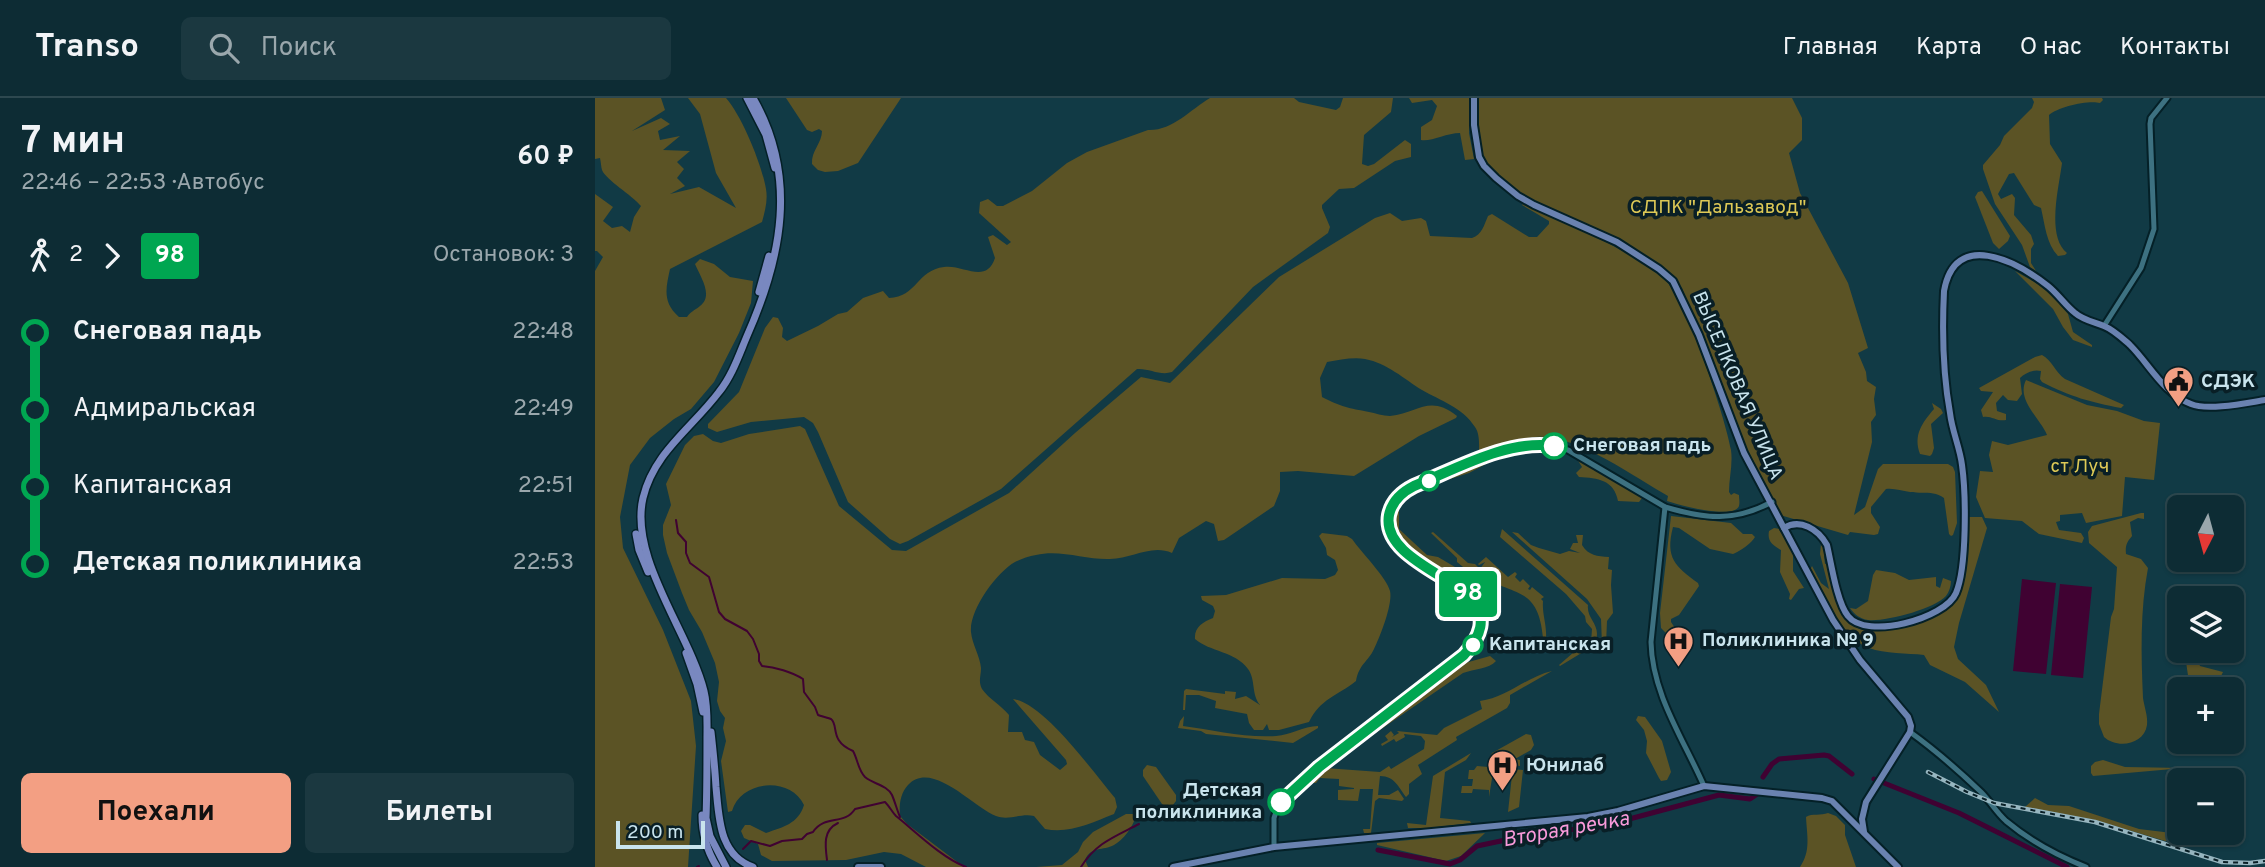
<!DOCTYPE html>
<html lang="ru">
<meta charset="utf-8">
<style>
body{margin:0;font-family:Overpass,sans-serif;background:#1b3840;color:#f1f3f6;height:100vh;display:flex;flex-direction:column;font-size:26px;white-space:nowrap}
*{box-sizing:border-box;margin:0}
p{font-size:23px;color:#9aa7ac}
.icon{flex:none;width:38px;height:38px;fill:none;stroke:currentColor;stroke-width:2;stroke-linecap:round;stroke-linejoin:round}
.map{position:relative;flex:1;overflow:hidden}
.panel{display:flex;flex-direction:column;background:#0d2c34;width:595px}
.panel>*{flex:none}
.badge{padding:0 14px;border-radius:5px;font-size:24px;line-height:46px}
.needle{width:46px;rotate:186deg}
.buttons{position:absolute;left:1572px;top:397px;display:grid;gap:14px}
.buttons a{display:grid;place-items:center;width:77px;height:77px;border-radius:10px;background:#0d2c34;box-shadow:0 2px 5px #0004,0 0 0 2px #2d484f;font-size:35px}
.scale{position:absolute;left:21px;bottom:18px;width:89px;box-sizing:border-box;padding-left:7px;border:4px solid #c9e4ed;border-top:0;font-size:19px;line-height:24px;white-space:nowrap;color:#c9e4ed;-webkit-text-stroke:5px #091f26;paint-order:stroke}
.map>.badge{position:absolute;translate:-50% -50%;box-shadow:0 0 0 4px #fff}
.legs{display:flex;align-items:center;gap:10px;height:77px;padding:0 21px;font-size:23px}
.legs p{margin-inline-start:auto}
.head{display:flex;align-items:center;justify-content:space-between;height:119px;padding:0 21px}
h1{font-size:38px;font-weight:700;line-height:52px}
.action{display:flex;gap:14px;margin-top:auto;padding:14px 21px}
.action a{flex:1;height:80px;border-radius:10px;background:#f39f83;color:#111;font-size:28px;font-weight:700;line-height:80px;text-align:center}
.action a+a{background:#1b3840;color:#f1f3f6}
ul{padding:0 21px;list-style:none}
li{display:flex;align-items:center;gap:24px;height:77px;font-size:26px}
li i{display:grid;place-items:center;width:10px;height:100%;margin:0 9px;background:currentColor}
li i::after{content:'';width:18px;height:18px;margin:-9px;border:5px solid;border-radius:50%;background:#0d2c34}
li p{margin-inline-start:auto}
li:first-child i{background:linear-gradient(#0000 50%,currentColor 0)}
li:last-child i{background:linear-gradient(currentColor 50%,#0000 0)}
header{display:flex;align-items:center;gap:42px;box-sizing:border-box;height:98px;padding:0 35px;background:#0d2c34;border-bottom:2px solid #2d484f}
header strong{font-size:33px}
nav{display:flex;gap:38px;margin-inline-start:auto;font-size:24px}
.search{width:490px;height:63px;background:#1b3840;display:flex;align-items:center;gap:18px;box-sizing:border-box;padding:0 24px;border-radius:10px;color:#9aa7ac;font-size:26px}
main{display:flex;flex:1;min-height:0}
.map>svg:first-child{display:block}
</style>
<header>
<strong>Transo</strong>
<div class="search"><svg class="icon" aria-label="search" viewBox="0 0 24 24"><circle cx="10" cy="10" r="6"/><path d="M15 15l6 6"/></svg>Поиск</div>
<nav><a>Главная</a><a>Карта</a><a>О нас</a><a>Контакты</a></nav>
</header>
<main>
<section class="panel">
<div class="head"><div><h1>7 мин</h1><p>22:46 – 22:53 · Автобус</p></div><b>60 ₽</b></div>
<div class="legs"><svg class="icon" aria-label="walk" viewBox="0 0 24 24"><circle cx="13" cy="4" r="2"/><path d="M13 8l-2 6 4 7M11 14l-3 7M7 12l3-4h3l4 4"/></svg>2<svg class="icon" aria-label="forward" viewBox="0 0 24 24"><path d="M9 5l7 7-7 7"/></svg><b class="badge" style="background:#00a651;color:#fff">98</b><p>Остановок: 3</p></div>
<ul>
<li><i style="color:#00a651"></i><b>Снеговая падь</b><p>22:48</p></li>
<li><i style="color:#00a651"></i><span>Адмиральская</span><p>22:49</p></li>
<li><i style="color:#00a651"></i><span>Капитанская</span><p>22:51</p></li>
<li><i style="color:#00a651"></i><b>Детская поликлиника</b><p>22:53</p></li>
</ul>
<div class="action"><a>Поехали</a><a>Билеты</a></div>
</section>
<div class="map">
<svg width="1670" height="769" viewBox="0 0 1670 769">
<rect width="100%" height="100%" fill="#113a45"/>
<g fill="#5b5325">
<path d="M0,0H66L70,12L37,33L66,20L75,26L63,33L65,42L85,38L68,52L95,53L82,64L89,71L82,80L90,88L75,96L104,89L141,110L121,75L105,16L93,0H131C147,18 167,67 171,91C173,102 170,113 167,124L75,171C71,190 67,204 84,219H92C96,213 99,213 105,208C119,198 105,178 100,166L105,161L119,166L135,179L158,183L156,205L144,235L119,284L96,311L79,321L55,340L35,367L25,419L28,450L68,532L96,603L101,648L93,769H0V173L8,159L2,153H0V96L18,109L8,123L17,130L27,128L35,134L39,119L46,108C37,97 11,82 7,72C6,69 6,64 5,60L0,61Z"/>
<path d="M191,0H306L263,65L243,73L230,74L223,72L217,66C216,53 227,45 227,33L224,31L217,34L212,32Z"/>
<path d="M615,0H699L704,4L741,12L745,9L748,0H798L796,14L769,37L767,66L773,68L779,66L810,42L816,46V59L800,63L759,90L744,91L727,107V110L735,129L733,135L658,189L577,274C565,278 554,270 542,271L406,391L313,443L305,446L295,441L253,404L223,334L218,325L209,319L156,324L122,334L113,330V326L144,294L170,230L178,219L183,220L188,230L187,239L192,243L223,228L243,216L252,214L268,200L288,193L294,200C322,199 322,172 349,169C368,166 391,187 400,160L393,139L398,137L412,147L416,144L384,115L385,104L393,101L402,108H408L437,93L472,65L492,54L553,32C577,33 595,12 615,0Z"/>
<path d="M814,0H875L874,35L879,61L870,62L865,35C851,35 836,44 826,42V29L837,22L842,8L837,2L817,5Z"/>
<path d="M882,0H1197L1207,20V42L1194,55L1205,95L1253,185L1273,250L1263,255L1271,274L1272,283L1281,289L1279,301L1281,317L1276,324L1277,344L1259,417L1270,409L1283,371L1288,366H1353L1358,369L1360,374L1362,425L1358,437L1356,438L1354,436L1349,400C1338,392 1328,396 1315,394C1306,393 1300,390 1291,391L1276,409V415L1285,429L1283,436L1279,437L1255,434L1253,437L1185,417L1135,316L1087,190L1058,165L926,96L902,77L889,62L883,43L881,21Z"/>
<path d="M1437,0H1507L1508,2L1505,5C1493,2 1463,9 1454,17L1455,46L1467,65C1464,89 1451,138 1472,155L1470,157L1463,158C1451,145 1450,127 1446,110L1439,107L1419,75L1414,76L1403,96L1406,101L1417,96L1420,100L1419,117L1436,137L1439,146L1436,151V165L1441,173L1435,169L1427,147L1400,106L1388,71V67L1405,47L1409,38L1437,10L1439,4Z"/>
<polygon points="1387,93 1415,138 1413,143 1404,151 1398,145 1380,99 1383,94"/>
<path d="M928,106C975,129 1030,147 1070,182C1091,201 1131,321 1136,352C1138,366 1134,380 1134,394L1136,397L1139,395L1144,397C1144,401 1145,404 1144,408C1139,422 1083,407 1072,403L1073,398C1039,379 979,335 941,339C919,341 903,351 884,355C884,347 885,336 880,329C867,309 846,303 827,292C809,281 792,265 770,261C758,259 744,262 732,264L725,280L727,299C746,309 754,310 774,314C780,315 788,318 795,318C824,315 834,296 862,318L861,320L824,338L759,378L703,373L685,374V393L679,408L629,442L623,443L619,426L611,423L584,440L577,455C556,446 537,461 515,461C491,462 465,451 441,457C434,458 426,461 420,464C402,474 374,512 376,534C377,546 385,558 386,570C386,578 383,583 387,591C394,601 406,607 414,617L413,634H427L430,642L439,644L445,657L465,672L472,666L471,662L418,601C449,605 498,674 520,700L522,709L519,716C496,725 474,736 450,731L439,718C426,715 414,723 401,718C379,710 337,661 313,687C305,696 304,707 305,718L312,726L369,769H331L306,756L289,754L251,762L177,763L166,757L163,746L149,740L146,733L150,727H155L171,735C188,729 203,726 209,707C195,678 146,682 137,713L133,714L126,663L131,643L128,630L130,620L125,613L122,603L124,584L120,565L107,534L94,512L87,495L72,455L68,437V427L76,407L71,386L90,347L99,338L108,336L118,343L126,345L154,336L205,328L210,331L244,408L297,452L311,453L414,395L480,335L546,279L575,285L684,179L780,120L795,115L807,123L826,120L831,123L835,138L877,140C887,137 889,127 893,118L897,116L934,139H942L954,126V123L927,107Z"/>
<polygon points="1420,173 1443,186 1459,199 1473,216 1478,234 1497,247 1497,249 1478,242 1468,229 1458,211"/>
<path d="M1447,257C1457,262 1460,274 1470,281L1529,307L1526,310C1495,304 1476,299 1447,284L1445,281L1446,273C1438,271 1430,275 1425,280L1427,296L1422,303L1413,302L1408,297L1401,305L1402,313L1411,316V322C1402,324 1396,317 1388,319L1386,312L1398,294L1386,293L1384,290L1440,259Z"/>
<path d="M1431,282L1492,307L1522,313L1549,323L1565,325L1559,382L1530,379L1527,418L1491,425L1487,415L1465,417V423L1461,424L1464,432L1486,435L1489,440L1487,445L1444,436L1427,423L1390,420L1381,399L1385,373L1398,374L1394,357L1397,343L1413,347L1452,337C1445,320 1421,302 1431,282Z"/>
<path d="M1337,305L1346,311L1348,315L1336,326L1339,350L1337,356L1335,358L1325,356C1318,337 1327,325 1339,311Z"/>
<path d="M902,360L874,375L855,381H849L841,388L828,390L813,398L804,409V431L832,457L843,459L860,469H864L887,491L899,489L906,493L902,497L898,495H888L890,502L887,504C871,482 848,473 827,458C745,404 863,375 902,360Z"/>
<path d="M982,361L1047,400L1044,404L1023,403C1019,382 1003,380 984,379L981,375L987,369Z"/>
<path d="M1546,415H1549V421L1543,420L1535,424L1537,438C1532,444 1530,447 1531,456L1546,461L1553,470C1545,512 1546,557 1548,600C1549,608 1553,618 1552,627C1549,647 1522,651 1509,639L1504,626V616L1516,519L1519,511L1522,469L1494,445L1493,434L1497,428Z"/>
<path d="M1076,418L1136,425L1148,436H1157L1160,439C1157,445 1145,453 1138,456L1115,451L1084,430L1078,429C1070,460 1080,468 1103,485L1104,488L1084,517L1076,521V524L1082,533L1072,536L1066,530L1065,515Z"/>
<path d="M1373,419H1387L1392,430L1364,525L1359,549L1363,561L1391,587L1404,614L1370,584L1335,567L1329,557C1312,555 1290,556 1274,550C1243,538 1230,499 1215,472L1217,468L1226,485L1234,491L1225,456L1226,446L1232,457L1229,458L1230,466L1233,465C1237,482 1239,507 1251,521C1256,526 1262,531 1269,532C1291,535 1347,522 1360,503C1373,484 1373,442 1373,419Z"/>
<path d="M1179,430L1185,431L1198,455V473L1209,490L1204,491L1196,502L1194,501L1195,496L1185,474L1186,452C1178,447 1172,444 1174,433Z"/>
<path d="M907,431L993,507C991,523 1010,528 998,548L965,568L964,567L986,548H992L996,545L997,531L991,524L990,518L971,496L905,439Z"/>
<path d="M838,434L873,465L880,466L885,471L890,464L884,467L883,466L891,459L913,479L920,474L922,476L920,479L925,484L928,481L935,488L933,491L935,492L937,489L949,499L946,501L948,503C947,517 952,526 951,541L948,540C943,486 918,500 885,476L879,478L862,464V460L836,435Z"/>
<path d="M917,434L923,435L936,447L944,450L965,456L974,453L985,455L975,451L978,445H983L981,437H988L987,447C994,458 1002,458 1014,459L1013,471L1017,472L1016,487L1018,515L1012,523L1011,547H1007L1006,521L992,501Z"/>
<path d="M727,435L752,438L757,441C766,454 792,480 795,493C798,506 785,539 779,551C773,564 764,566 761,583C742,598 725,601 714,624L684,632H674L672,626L668,632H659L654,625L652,616L620,610L621,603L604,597H591L590,612H588L589,593L591,591L630,596V593L641,594L640,601L651,598L665,607C656,596 661,582 653,571C640,553 615,554 600,541C599,529 608,524 618,520L620,513L618,508L607,502L606,498L631,497L687,480L730,481L740,477L743,472L740,462L732,457L731,450L724,438Z"/>
<path d="M1281,472L1300,475L1314,482L1341,479V488L1345,490L1348,480L1356,483C1356,488 1354,494 1351,498C1339,511 1290,524 1273,522C1265,521 1259,516 1255,510L1261,511L1273,503L1278,477Z"/>
<polygon points="1595,553 1599,553 1605,568 1628,574 1625,580 1628,585 1618,586 1619,588 1629,588 1629,591 1595,591 1590,557"/>
<path d="M895,558L901,563C894,571 879,571 868,575L741,662L863,567Z"/>
<path d="M957,573L915,597V605L912,610L861,639L862,642L823,667L827,676L814,686V696L811,699C804,690 800,678 785,678L783,697H794L803,692L809,701L807,703L784,700L780,703L776,735H769L768,731H775L778,691H765L763,703L743,702V692L759,691V690L744,688V681L725,680L721,685H712L730,670L785,674L794,668L796,671L829,651L830,643L826,638L809,636L810,639L801,644L799,641L787,648L786,646L793,642L790,638L796,633L799,637L797,639L804,635L802,633L842,637L849,630L887,611L885,603C911,600 931,579 957,573Z"/>
<path d="M589,618L588,628C618,632 649,640 681,638C696,637 708,628 723,628V630L698,645L611,636L606,633L583,630L585,623Z"/>
<polygon points="1043,618 1050,619 1067,643 1076,674 1072,682 1066,683 1064,680 1051,655 1052,643 1049,632 1041,622"/>
<polygon points="931,636 936,637 939,647 936,652 920,661 925,662 925,668 916,667 916,663 904,668 899,666 895,660 897,655"/>
<polygon points="876,655 871,662 850,674 845,720 875,723 876,725 834,730 813,730 812,725 831,727 838,678"/>
<polygon points="1508,662 1530,669 1589,670 1498,678 1496,675 1496,668 1500,664"/>
<polygon points="552,667 561,669 581,697 581,703 578,707 572,709 567,706 548,678 548,672"/>
<polygon points="882,668 928,672 924,709 913,714 917,677 915,675 898,674 894,699 894,692 878,691 877,695 866,695 867,688 877,688 878,681 873,681 874,672 879,672"/>
<polygon points="1440,700 1453,707 1474,708 1544,731 1577,735 1578,737 1574,743 1570,743 1500,722 1430,709"/>
<path d="M1233,715L1241,718L1250,727V737L1261,769H1205C1216,753 1212,738 1211,719C1217,715 1226,718 1233,715Z"/>
<path d="M531,716H538L540,720C538,729 528,742 519,747C508,753 496,748 490,762L493,769H441L467,767L483,754L488,744L498,734Z"/>
<polygon points="890,735 866,758 851,763 782,747 782,745"/>
</g>
<g fill="#400232">
<polygon points="1427,481 1461,485 1451,576 1418,573"/>
<polygon points="1465,486 1497,489 1488,580 1456,577"/>
</g>
<g fill="none" stroke-linecap="round" stroke-linejoin="round">
<g stroke="#400232" stroke-width="2">
<path d="M81,422L83,435L91,444V455L95,465L114,479L124,514L130,521L152,533L158,541L164,556V563L167,568C180,569 197,574 208,581L209,594L220,609L223,617C225,618 234,620 236,621C244,627 234,643 258,653C263,662 263,672 270,679C278,686 292,687 297,697C300,704 302,712 305,719"/>
<path d="M148,751L156,743L175,748L187,743L207,741L212,736L218,734C230,716 249,728 260,711L290,704C295,709 297,714 301,718C321,734 347,760 371,769"/>
<path d="M232,762C230,747 228,732 243,725"/>
<polyline points="102,769 104,768"/>
<path d="M486,769C501,745 519,739 544,726"/>
</g>
<g stroke="#400232" stroke-width="5">
<polyline points="1168,679 1177,666 1184,661 1229,657 1234,658 1257,676"/>
<polyline points="1279,681 1364,715 1472,769"/>
<polyline points="783,752 855,766 865,762 882,748 920,740 959,732 997,731 1124,697 1155,701 1161,697"/>
</g>
<defs>
<g id="secondary">
<polyline points="1509,228 1546,170 1559,131 1555,26 1556,20 1572,0"/>
<path d="M1070,409L1056,544C1057,596 1089,642 1109,688"/>
<path d="M1315,634C1340,652 1364,673 1386,694C1395,703 1401,714 1411,723C1435,743 1463,758 1491,769"/>
<path d="M679,749V720L683,708L690,699L734,661L869,557C886,538 893,521 876,499C850,475 755,441 809,394L878,365L925,348L950,347L973,352L1070,409C1111,421 1139,424 1177,404"/>
</g>
<g id="primary">
<polyline points="879,0 879,27 884,59 889,68 901,80 923,98 939,107 1022,144 1064,171 1078,183 1104,237 1149,355 1238,522 1265,562 1313,619 1316,628 1315,634 1271,704 1267,721 1269,734"/>
<path d="M1189,430C1205,420 1223,431 1232,447C1236,464 1242,505 1253,518C1271,542 1350,521 1361,495C1372,469 1371,396 1367,367C1365,350 1357,333 1355,315C1348,276 1347,233 1349,193C1360,131 1421,163 1453,188C1463,196 1470,207 1480,215C1488,222 1499,224 1509,228C1519,232 1527,240 1535,247C1555,267 1568,295 1596,306C1613,313 1651,305 1670,302"/>
<polyline points="263,769 286,769"/>
<polyline points="578,769 679,749 993,719 1023,713 1109,688 1227,700 1237,703 1303,769"/>
</g>
<g id="trunk">
<polyline points="152,0 171,37 180,70"/>
<polyline points="164,194 174,158"/>
<polyline points="41,436 44,452 53,474"/>
<polyline points="91,555 102,586 108,614"/>
<path d="M116,634C118,652 120,671 121,689C124,720 124,757 158,769"/>
<path d="M107,717C107,736 112,753 122,769"/>
<path d="M131,769L115,738L111,720C112,694 112,667 112,641C112,625 113,609 109,593C94,534 34,460 48,400C59,354 97,330 124,294C137,278 144,257 152,238C187,159 203,78 158,0"/>
</g>
</defs>
<use href="#secondary" stroke="#042027" stroke-width="9"/>
<use href="#primary" stroke="#042027" stroke-width="10"/>
<use href="#trunk" stroke="#042027" stroke-width="10"/>
<use href="#secondary" stroke="#3d7181" stroke-width="5"/>
<use href="#primary" stroke="#6a82b0" stroke-width="6"/>
<use href="#trunk" stroke="#7988c0" stroke-width="7"/>
<defs>
<polyline id="rail" points="1333,674 1372,694 1399,705 1500,724 1627,764 1655,765 1670,763"/>
</defs>
<use href="#rail" stroke="#96b5bf" stroke-width="4.5"/>
<use href="#rail" stroke="#091f26" stroke-width="2" stroke-dasharray="5" stroke-linecap="butt"/>
</g>
<g fill="none" stroke-linecap="round" stroke-linejoin="round">
<defs>
<path id="line-1" d="M686,704L724,669L869,557C886,538 893,521 876,499C853,477 787,456 794,417C797,403 807,394 819,388C861,371 913,341 959,348"/>
</defs>
<use href="#line-1" stroke="#fff" stroke-width="16"/>
<use href="#line-1" stroke="#00a651" stroke-width="10"/>
</g>
<defs>
<symbol id="civic-pin" viewBox="-11 -11 22 30"><path d="M0 17L-7.5 6A9.5 9.5 0 1 1 7.5 6Z" fill="#f39f83" stroke="#091f26"/><path d="M-.6-6.5H3V-4.5H.6V-3L4-1V1h2V6H-6V1h2V-1L-.6-3ZM-1.2 2.5V6h2.4V2.5Z" fill="#111"/></symbol>
<symbol id="hospital-pin" viewBox="-11 -11 22 30"><path d="M0 17L-7.5 6A9.5 9.5 0 1 1 7.5 6Z" fill="#f39f83" stroke="#091f26"/><path d="M-5-5h3v3.5h4V-5h3V5h-3V1.5h-4V5h-3Z" fill="#111"/></symbol>
</defs>
<g fill-rule="evenodd">
<use href="#civic-pin" x="1566" y="266" width="35" height="47"/>
<use href="#hospital-pin" x="1066" y="526" width="35" height="47"/>
<use href="#hospital-pin" x="890" y="650" width="35" height="47"/>
</g>
<g fill="#fff" stroke="#00a651" stroke-width="3.5">
<circle cx="959" cy="348" r="12"/>
<circle cx="834" cy="383" r="9"/>
<circle cx="878" cy="547" r="9"/>
<circle cx="686" cy="704" r="12"/>
</g>
<g text-anchor="middle" dominant-baseline="central" stroke-width="7" stroke-linejoin="round" paint-order="stroke">
<g font-size="19" fill="#ddc956" stroke="#091f26">
<text x="1123" y="110">СДПК "Дальзавод"</text>
<text x="1485" y="369">ст Луч</text>
</g>
<g font-size="19" font-weight="bold" fill="#c9e4ed" stroke="#091f26" text-anchor="start">
<text x="1606" y="284">СДЭК</text>
<text x="1107" y="543">Поликлиника № 9</text>
<text x="931" y="668">Юнилаб</text>
</g>
<g font-size="19" fill="#c9e4ed" stroke="#091f26">
<text transform="translate(1142 288) rotate(67)">ВЫСЕЛКОВАЯ УЛИЦА</text>
</g>
<g font-size="19" font-weight="bold" fill="#c9e4ed" stroke="#091f26" text-anchor="start">
<text x="978" y="348">Снеговая падь</text>
<text x="894" y="547">Капитанская</text>
<text x="667" y="693" text-anchor="end">Детская<tspan x="667" dy="22">поликлиника</tspan></text>
</g>
<g font-size="21" font-style="italic" fill="#f89ada" stroke="#091f26">
<text transform="translate(971 732) rotate(-10)">Вторая речка</text>
</g>
</g>
</svg>
<div class="buttons">
<a><svg class="needle" viewBox="-14 -14 28 28"><path d="M0-13l5 13h-10z" fill="#e53935"/><path d="M0 13l5-13h-10z" fill="#9aa7ac"/></svg></a>
<a><svg class="icon" aria-label="layers" viewBox="0 0 24 24"><path d="M12 4l9 5-9 5-9-5zM3 14l9 5 9-5"/></svg></a>
<a>+</a>
<a>−</a>
</div>
<div class="scale">200 m</div>
<b class="badge" style="left:873px;top:496px;background:#00a651;color:#fff">98</b>
</div>
</main>
